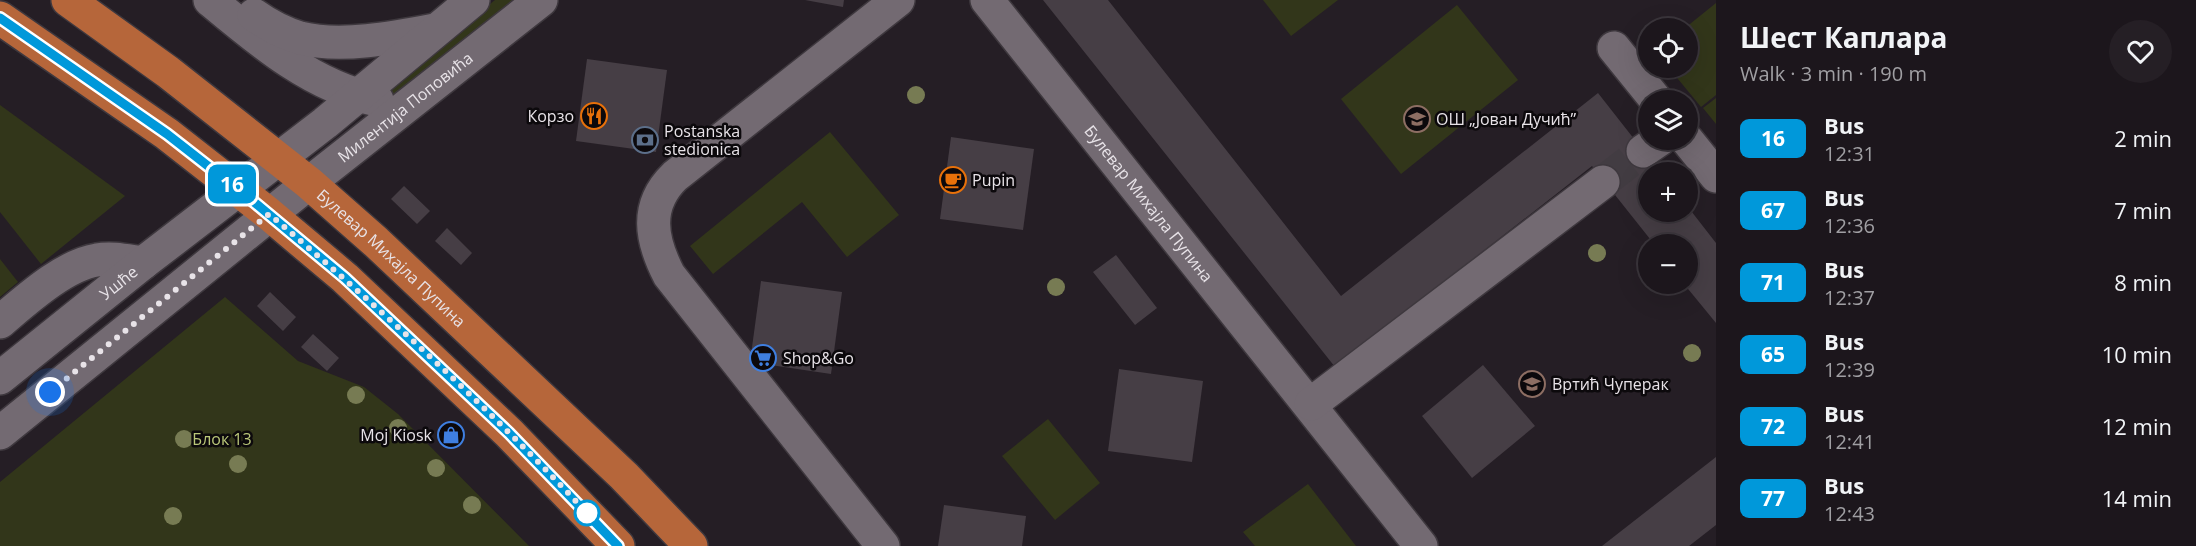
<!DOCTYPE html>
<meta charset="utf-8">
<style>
body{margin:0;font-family:"Open Sans",sans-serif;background:#251f25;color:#f1f3f6;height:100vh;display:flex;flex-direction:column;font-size:22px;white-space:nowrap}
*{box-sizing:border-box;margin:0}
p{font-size:20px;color:#a09fa3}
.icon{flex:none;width:33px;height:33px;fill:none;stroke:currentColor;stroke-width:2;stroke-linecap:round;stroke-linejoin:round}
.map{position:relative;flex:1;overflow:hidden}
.drawer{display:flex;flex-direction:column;background:#1c161c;width:480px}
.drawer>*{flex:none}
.badge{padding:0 12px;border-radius:9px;font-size:21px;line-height:39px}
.fabs{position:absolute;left:1638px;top:18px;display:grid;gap:12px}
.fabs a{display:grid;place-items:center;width:60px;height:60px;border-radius:50%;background:#1c161c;box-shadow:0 6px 24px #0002,0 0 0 2px #3a353b;font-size:30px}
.you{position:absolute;width:30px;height:30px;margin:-15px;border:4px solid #fff;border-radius:50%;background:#1a73e8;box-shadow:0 0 0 9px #1a73e833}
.map>.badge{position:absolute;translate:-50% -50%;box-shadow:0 0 0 3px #fff}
.round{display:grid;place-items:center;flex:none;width:63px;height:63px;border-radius:32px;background:#251f25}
.summary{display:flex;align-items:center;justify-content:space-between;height:102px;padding:0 24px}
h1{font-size:28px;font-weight:700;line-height:45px}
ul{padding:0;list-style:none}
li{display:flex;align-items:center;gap:18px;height:72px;padding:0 24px}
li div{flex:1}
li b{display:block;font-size:22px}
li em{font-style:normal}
li .badge{min-width:66px;font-weight:700;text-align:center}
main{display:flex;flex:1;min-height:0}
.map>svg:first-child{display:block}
</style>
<main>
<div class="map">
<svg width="1716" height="546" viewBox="0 0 1716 546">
<rect width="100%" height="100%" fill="#251e25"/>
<g fill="#32361a">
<polygon points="495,0 514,0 395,95 380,93"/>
<polygon points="1263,0 1338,0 1291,36"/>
<polygon points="1716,3 1716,95 1701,107 1669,68 1688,68 1688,28 1685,28"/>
<polygon points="1457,5 1518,80 1401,174 1341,99"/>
<polygon points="1716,98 1716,124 1703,108"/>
<polygon points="0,105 125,196 41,264 0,212"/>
<polygon points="830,132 899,215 847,257 802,202 713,274 690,246"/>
<polygon points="0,259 18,282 0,297"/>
<polygon points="225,297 298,361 364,387 398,414 529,546 0,546 0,482"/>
<polygon points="1048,419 1100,483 1055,520 1002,456"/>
<polygon points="1308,484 1356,546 1255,546 1243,532"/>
</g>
<g fill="#463e45">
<polygon points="805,0 844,0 843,7"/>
<polygon points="1043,0 1108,0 1341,296 1598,93 1660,172 1648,172 1648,212 1688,212 1688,207 1716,243 1716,323 1684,284 1688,284 1688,244 1654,244 1592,166 1335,367"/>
<polygon points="587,59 667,70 656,152 576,141"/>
<polygon points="951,137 1034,149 1023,230 940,219"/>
<polygon points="404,186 430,211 417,224 391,199"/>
<polygon points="447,228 472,253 461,265 435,241"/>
<polygon points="1116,255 1157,308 1135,325 1093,272"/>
<polygon points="761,281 842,292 831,374 750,362"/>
<polygon points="270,292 296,317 283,331 257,306"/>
<polygon points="313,334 339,358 327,371 301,347"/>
<polygon points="1483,365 1535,426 1472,478 1422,416"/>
<polygon points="1119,369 1203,381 1192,462 1108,451"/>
<polygon points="1716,457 1716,525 1689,546 1602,546"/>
<polygon points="944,505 1026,516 1022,546 938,546"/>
</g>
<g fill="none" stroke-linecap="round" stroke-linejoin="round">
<polyline stroke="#423c42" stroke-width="33" stroke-dasharray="33 16" stroke-linecap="butt" points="1603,182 1643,151"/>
<defs>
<g id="minor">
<path d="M210,0C259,41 313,87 377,100"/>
<path id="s1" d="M987,0L1421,546"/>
<path d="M254,15C268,25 283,33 300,38C340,48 394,38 435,30"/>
<polyline points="1614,48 1656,100"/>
<polyline points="1687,140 1716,176"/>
<polyline points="1643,151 1659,140"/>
<path d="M0,322C25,301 64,265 97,260C112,257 128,261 143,263"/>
<path id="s2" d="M0,378L143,263L325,123L473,0"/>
<polyline points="1311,404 1603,182"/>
<path id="s3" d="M0,433L309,183L541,0"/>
<path d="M883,546L669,275C651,240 644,206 675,176L898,0"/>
</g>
<g id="major">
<path id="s4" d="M68,0L168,72L309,183L376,242L624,476L691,546"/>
<polyline points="0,18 167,134 269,214 345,278 509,433 618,546"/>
</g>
</defs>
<use href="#minor" stroke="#3e383e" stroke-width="36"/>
<use href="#major" stroke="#3e383e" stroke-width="36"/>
<use href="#minor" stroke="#736a72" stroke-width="33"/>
<use href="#major" stroke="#b6663a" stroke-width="33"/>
</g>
<g fill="#777b53">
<circle cx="916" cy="95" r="9"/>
<circle cx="1597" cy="253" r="9"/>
<circle cx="1056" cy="287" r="9"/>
<circle cx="1692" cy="353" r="9"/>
<circle cx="356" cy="395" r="9"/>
<circle cx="398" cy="428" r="9"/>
<circle cx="184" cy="439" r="9"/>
<circle cx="238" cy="464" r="9"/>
<circle cx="436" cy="468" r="9"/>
<circle cx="472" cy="505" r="9"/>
<circle cx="173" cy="516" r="9"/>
</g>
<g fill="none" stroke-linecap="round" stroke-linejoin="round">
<defs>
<polyline id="line" points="0,18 167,134 254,202 345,278 509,433 618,546"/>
</defs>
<use href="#line" stroke="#fff" stroke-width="14"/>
<use href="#line" stroke="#0098da" stroke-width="9"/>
<path stroke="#e8e3e8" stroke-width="6" stroke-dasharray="0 10.8" d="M50,392L269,214C380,308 488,407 587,513"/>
</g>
<defs>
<symbol id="restaurant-ring" viewBox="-11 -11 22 22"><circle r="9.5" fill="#0c090c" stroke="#e8710a" stroke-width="1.5"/><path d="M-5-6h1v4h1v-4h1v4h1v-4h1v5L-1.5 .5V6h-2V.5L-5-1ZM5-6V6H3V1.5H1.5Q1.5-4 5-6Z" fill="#e8710a"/></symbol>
<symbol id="school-ring" viewBox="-11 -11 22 22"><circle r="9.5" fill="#0c090c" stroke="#8d6e63" stroke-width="1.5"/><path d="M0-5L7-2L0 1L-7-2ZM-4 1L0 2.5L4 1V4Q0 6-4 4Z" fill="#8d6e63"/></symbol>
<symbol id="bank-ring" viewBox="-11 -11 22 22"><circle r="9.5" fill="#0c090c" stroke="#5c6f8a" stroke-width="1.5"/><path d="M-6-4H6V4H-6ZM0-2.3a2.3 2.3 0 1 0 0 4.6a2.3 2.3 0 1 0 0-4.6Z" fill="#5c6f8a"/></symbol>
<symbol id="cafe-ring" viewBox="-11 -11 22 22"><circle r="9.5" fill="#0c090c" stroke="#e8710a" stroke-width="1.5"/><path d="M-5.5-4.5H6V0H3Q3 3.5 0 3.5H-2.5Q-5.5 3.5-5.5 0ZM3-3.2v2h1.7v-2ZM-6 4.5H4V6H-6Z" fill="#e8710a"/></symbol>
<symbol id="supermarket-ring" viewBox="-11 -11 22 22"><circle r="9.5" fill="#0c090c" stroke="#3f7fe0" stroke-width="1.5"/><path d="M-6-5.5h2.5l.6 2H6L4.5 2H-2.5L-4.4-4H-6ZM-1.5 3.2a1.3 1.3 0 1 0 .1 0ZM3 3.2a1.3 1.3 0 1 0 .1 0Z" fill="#3f7fe0"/></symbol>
<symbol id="shop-ring" viewBox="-11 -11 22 22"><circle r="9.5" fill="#0c090c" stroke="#3f7fe0" stroke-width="1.5"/><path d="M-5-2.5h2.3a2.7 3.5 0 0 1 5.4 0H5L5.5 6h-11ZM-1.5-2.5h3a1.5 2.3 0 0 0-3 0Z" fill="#3f7fe0"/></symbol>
</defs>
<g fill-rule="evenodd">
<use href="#restaurant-ring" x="579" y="101" width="30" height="30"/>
<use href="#school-ring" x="1402" y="104" width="30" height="30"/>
<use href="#bank-ring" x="630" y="125" width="30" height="30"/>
<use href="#cafe-ring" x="938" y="165" width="30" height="30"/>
<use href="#supermarket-ring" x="748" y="343" width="30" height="30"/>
<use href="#school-ring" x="1517" y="369" width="30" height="30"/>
<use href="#shop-ring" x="436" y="420" width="30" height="30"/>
</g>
<circle fill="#fff" stroke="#0098da" stroke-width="3" cx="587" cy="513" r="12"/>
<g text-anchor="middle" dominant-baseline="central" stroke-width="5" stroke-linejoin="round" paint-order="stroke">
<g font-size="16" fill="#e8e3e8" stroke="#0c090c">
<text stroke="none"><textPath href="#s3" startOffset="520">Милентија Поповића</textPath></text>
<text stroke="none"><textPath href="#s1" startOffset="260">Булевар Михајла Пупина</textPath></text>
<text stroke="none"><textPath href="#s4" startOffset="414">Булевар Михајла Пупина</textPath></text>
<text stroke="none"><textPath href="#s2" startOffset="152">Ушће</textPath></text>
</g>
<g font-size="16" fill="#e8e3e8" stroke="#0c090c" text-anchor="start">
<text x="574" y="116" text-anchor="end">Корзо</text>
<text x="1436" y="119">ОШ „Јован Дучић”</text>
<text x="664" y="131">Postanska<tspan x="664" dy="18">stedionica</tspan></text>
<text x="972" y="180">Pupin</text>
<text x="783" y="358">Shop&amp;Go</text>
<text x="1552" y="384">Вртић Чуперак</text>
<text x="432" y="435" text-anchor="end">Moj Kiosk</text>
</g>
<g font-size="16" fill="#bac779" stroke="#0c090c">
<text x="222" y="439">Блок 13</text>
</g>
</g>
</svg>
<div class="fabs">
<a><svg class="icon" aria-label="locate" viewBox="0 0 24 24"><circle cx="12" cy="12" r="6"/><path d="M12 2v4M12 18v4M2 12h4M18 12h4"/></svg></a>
<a><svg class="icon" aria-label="layers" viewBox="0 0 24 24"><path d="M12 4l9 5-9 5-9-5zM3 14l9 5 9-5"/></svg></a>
<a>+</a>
<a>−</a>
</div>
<div class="you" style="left:50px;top:392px"></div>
<b class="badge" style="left:232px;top:184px;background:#0098da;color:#fff">16</b>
</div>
<section class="drawer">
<div class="summary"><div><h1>Шест Каплара</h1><p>Walk · 3 min · 190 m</p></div><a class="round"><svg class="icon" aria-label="heart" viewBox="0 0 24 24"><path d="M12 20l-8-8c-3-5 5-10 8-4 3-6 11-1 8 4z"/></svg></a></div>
<ul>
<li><span class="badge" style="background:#0098da;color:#fff">16</span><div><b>Bus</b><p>12:31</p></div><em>2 min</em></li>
<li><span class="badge" style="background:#0098da;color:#fff">67</span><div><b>Bus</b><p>12:36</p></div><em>7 min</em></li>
<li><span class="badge" style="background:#0098da;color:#fff">71</span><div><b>Bus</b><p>12:37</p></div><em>8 min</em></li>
<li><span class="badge" style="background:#0098da;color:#fff">65</span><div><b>Bus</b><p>12:39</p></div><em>10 min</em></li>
<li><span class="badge" style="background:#0098da;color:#fff">72</span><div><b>Bus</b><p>12:41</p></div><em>12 min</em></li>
<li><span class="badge" style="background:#0098da;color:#fff">77</span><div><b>Bus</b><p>12:43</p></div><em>14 min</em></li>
</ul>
</section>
</main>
